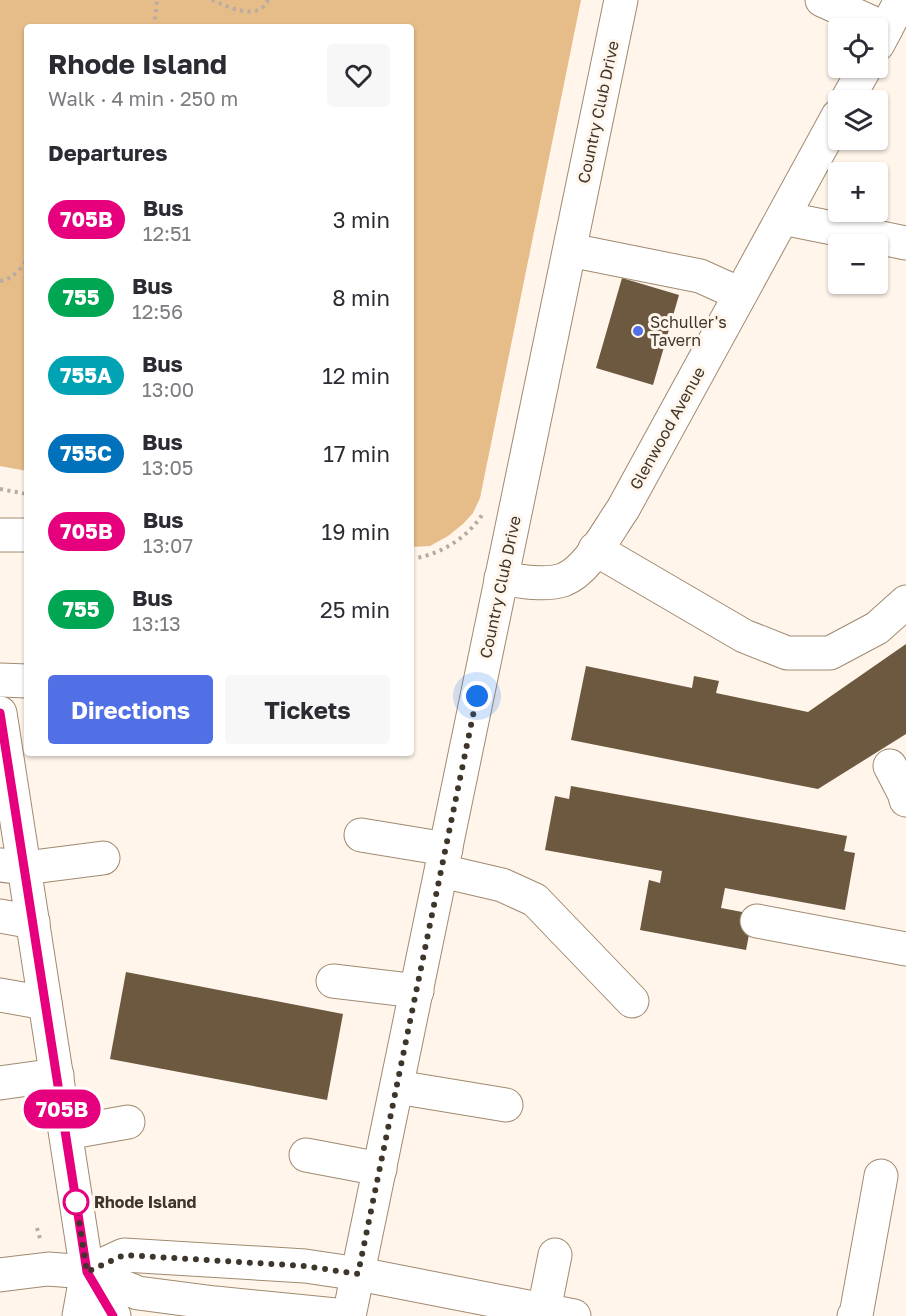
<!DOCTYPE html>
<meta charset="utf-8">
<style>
body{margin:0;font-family:"Golos Text",sans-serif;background:#f7f7f7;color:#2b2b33;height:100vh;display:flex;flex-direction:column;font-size:22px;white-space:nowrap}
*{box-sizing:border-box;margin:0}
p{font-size:20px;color:#7c7c81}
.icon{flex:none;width:33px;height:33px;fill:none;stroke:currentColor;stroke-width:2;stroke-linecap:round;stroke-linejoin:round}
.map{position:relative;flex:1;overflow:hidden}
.panel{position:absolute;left:24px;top:24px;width:390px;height:732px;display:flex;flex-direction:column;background:#fff;border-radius:6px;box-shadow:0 2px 4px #0004}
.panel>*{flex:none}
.badge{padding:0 12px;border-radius:20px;font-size:21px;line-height:39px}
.controls{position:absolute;left:828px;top:18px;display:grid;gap:12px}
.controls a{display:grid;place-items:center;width:60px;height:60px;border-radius:6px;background:#fff;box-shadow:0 2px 4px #0004;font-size:30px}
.you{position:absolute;width:30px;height:30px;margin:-15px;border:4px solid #fff;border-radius:50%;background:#1a73e8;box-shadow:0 0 0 9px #1a73e833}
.map>.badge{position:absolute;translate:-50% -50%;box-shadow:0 0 0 3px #fff}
h2{padding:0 24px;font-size:22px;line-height:54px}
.round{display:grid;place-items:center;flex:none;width:63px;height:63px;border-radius:6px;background:#f7f7f7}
.summary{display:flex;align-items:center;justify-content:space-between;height:102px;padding:0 24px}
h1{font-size:28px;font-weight:700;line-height:45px}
.button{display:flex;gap:12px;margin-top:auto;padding:12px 24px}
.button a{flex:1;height:69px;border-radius:6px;background:#5270e5;color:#fff;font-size:24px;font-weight:700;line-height:69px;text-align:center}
.button a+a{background:#f7f7f7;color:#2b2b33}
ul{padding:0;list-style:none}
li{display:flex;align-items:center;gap:18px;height:78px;padding:0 24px}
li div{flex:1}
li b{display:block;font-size:22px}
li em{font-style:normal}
li .badge{min-width:66px;font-weight:700;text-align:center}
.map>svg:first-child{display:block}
</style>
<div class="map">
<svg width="906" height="1316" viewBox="0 0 906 1316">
<rect width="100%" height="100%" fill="#fff5ea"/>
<polygon fill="#e6bc89" points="0,0 581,0 480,498 473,513 463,524 448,536 430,546 411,547 411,27 27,27 27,471 0,466"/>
<g fill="#6d5840">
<polygon points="622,278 679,295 653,385 596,368"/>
<polygon points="906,644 906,734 818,789 571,740 586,666 692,688 694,676 719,681 716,693 808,712"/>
<polygon points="571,786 847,836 844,851 855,853 845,910 725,888 721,908 753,914 746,950 640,930 649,880 660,883 662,871 545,850 555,796 569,799"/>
<polygon points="126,972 343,1014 327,1100 110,1059"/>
</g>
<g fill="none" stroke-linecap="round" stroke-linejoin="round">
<defs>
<g id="minor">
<polyline points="822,0 886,29"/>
<polyline points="878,44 901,0"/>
<polyline points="847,100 865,68"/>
<polyline points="783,218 906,243"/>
<polyline points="570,250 700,276 740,294"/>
<polyline points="0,535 27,535"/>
<polyline points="595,549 744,636 787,653 830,653 877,628 906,602"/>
<path d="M501,578C519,581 545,586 563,580C588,571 608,530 623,509L838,116"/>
<polyline points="0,680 27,681"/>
<polyline points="0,713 87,1272 79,1316"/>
<polyline points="890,766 904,793 906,800"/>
<polyline points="361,835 446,849"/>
<polyline points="0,865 25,868 103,858"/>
<polyline points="442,871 502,885 535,900 632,1001"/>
<polyline points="0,916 33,922"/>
<polyline points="757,921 906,949"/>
<polyline points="333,981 417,991"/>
<polyline points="0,995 45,1003"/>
<polyline points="0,1083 57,1075"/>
<polyline points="397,1087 506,1105"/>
<polyline points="66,1133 128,1122"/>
<polyline points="306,1155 380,1169"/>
<polyline points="87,1272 124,1255 305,1266 359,1274 574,1316"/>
<polyline points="87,1272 114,1316"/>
<polyline points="0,1275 48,1269 87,1272 138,1293 215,1303 346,1316"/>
<polyline points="544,1310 555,1255"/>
<polyline points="349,1316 621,0"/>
<polyline points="854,1316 856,1315 881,1176"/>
</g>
</defs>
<use href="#minor" stroke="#a08a70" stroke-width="35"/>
<g stroke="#b6aca1" stroke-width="4" stroke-dasharray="3 4.5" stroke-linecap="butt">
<path d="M212,0C228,7 258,22 268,0"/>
<polyline points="154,27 157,0"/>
<path d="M0,281C13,279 19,270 27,260"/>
<polyline points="0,489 27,494"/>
<path d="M411,559C440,555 468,538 484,512"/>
<polyline points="37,1228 41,1242"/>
</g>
<use href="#minor" stroke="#fff" stroke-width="33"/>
</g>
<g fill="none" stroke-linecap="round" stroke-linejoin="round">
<defs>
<polyline id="line" points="0,713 87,1272 113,1316"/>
</defs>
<use href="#line" stroke="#fff" stroke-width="14"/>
<use href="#line" stroke="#e6007e" stroke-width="9"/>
<polyline stroke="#3f362b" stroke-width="6" stroke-dasharray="0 10.8" points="76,1202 87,1272 124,1255 305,1266 358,1274 477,696"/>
</g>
<circle fill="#5270e5" stroke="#fff5ea" stroke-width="2" cx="638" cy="331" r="6"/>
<circle fill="#fff" stroke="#e6007e" stroke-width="3" cx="76" cy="1202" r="12"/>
<g text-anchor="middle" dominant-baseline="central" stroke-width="6" stroke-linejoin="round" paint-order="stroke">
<g font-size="16" fill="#3f362b" stroke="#fff5ea">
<text transform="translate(598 112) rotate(-78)">Country Club Drive</text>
<text transform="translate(667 428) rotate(-61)">Glenwood Avenue</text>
<text transform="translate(500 587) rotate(-78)">Country Club Drive</text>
</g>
<g font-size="16" fill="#3f362b" stroke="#fff5ea" text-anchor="start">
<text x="650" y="322">Schuller's<tspan x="650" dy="18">Tavern</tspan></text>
</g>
<g font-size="16" font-weight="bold" fill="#3f362b" stroke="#fff5ea" text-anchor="start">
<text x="94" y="1202">Rhode Island</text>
</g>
</g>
</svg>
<div class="controls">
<a><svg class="icon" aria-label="locate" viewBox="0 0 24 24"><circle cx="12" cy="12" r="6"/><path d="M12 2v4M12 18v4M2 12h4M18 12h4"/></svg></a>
<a><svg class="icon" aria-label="layers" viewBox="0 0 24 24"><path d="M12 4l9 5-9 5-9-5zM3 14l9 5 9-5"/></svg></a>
<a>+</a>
<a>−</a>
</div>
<div class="you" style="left:477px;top:696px"></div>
<b class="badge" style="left:62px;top:1109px;background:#e6007e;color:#fff">705B</b>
<section class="panel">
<div class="summary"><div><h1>Rhode Island</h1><p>Walk · 4 min · 250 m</p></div><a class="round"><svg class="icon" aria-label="heart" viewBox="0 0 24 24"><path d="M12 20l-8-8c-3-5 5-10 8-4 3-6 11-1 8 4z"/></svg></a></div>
<h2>Departures</h2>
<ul>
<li><span class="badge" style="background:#e6007e;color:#fff">705B</span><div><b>Bus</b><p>12:51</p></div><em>3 min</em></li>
<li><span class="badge" style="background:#00a651;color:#fff">755</span><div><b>Bus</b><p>12:56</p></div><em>8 min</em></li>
<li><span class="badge" style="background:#00a3b4;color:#fff">755A</span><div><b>Bus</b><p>13:00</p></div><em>12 min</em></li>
<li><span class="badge" style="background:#0072bc;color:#fff">755C</span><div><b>Bus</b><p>13:05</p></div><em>17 min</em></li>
<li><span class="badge" style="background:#e6007e;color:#fff">705B</span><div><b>Bus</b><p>13:07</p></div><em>19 min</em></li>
<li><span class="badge" style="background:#00a651;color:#fff">755</span><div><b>Bus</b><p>13:13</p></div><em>25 min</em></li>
</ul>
<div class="button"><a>Directions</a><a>Tickets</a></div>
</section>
</div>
